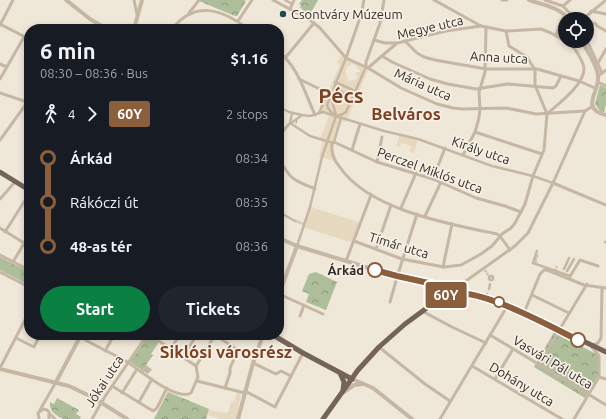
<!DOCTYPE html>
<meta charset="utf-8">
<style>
body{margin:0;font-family:Ubuntu,sans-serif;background:#20242c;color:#f1f3f6;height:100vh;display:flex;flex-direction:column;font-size:15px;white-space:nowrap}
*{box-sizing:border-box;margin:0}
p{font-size:13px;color:#9ea1a6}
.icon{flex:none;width:22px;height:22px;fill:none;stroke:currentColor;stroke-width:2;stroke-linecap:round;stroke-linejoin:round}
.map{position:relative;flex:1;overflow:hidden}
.details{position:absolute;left:24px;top:24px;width:260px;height:316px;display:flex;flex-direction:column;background:#171b24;border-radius:16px;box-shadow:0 2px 6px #0003}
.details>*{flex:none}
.badge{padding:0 8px;border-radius:3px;font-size:14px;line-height:26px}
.tools{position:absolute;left:558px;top:12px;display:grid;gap:8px}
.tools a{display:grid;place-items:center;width:36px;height:36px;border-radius:50%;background:#171b24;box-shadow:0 2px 6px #0003;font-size:20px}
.map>.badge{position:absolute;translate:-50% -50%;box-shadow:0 0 0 2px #fff}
.legs{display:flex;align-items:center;gap:6px;height:44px;padding:0 16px;font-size:13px}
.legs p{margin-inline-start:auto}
.head{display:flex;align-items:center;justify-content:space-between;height:68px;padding:0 16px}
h1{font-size:22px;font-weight:700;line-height:30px}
.button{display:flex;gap:8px;margin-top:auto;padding:8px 16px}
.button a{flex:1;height:46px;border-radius:24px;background:#0b8043;color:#fff;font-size:16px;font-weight:700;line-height:46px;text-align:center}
.button a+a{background:#20242c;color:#f1f3f6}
ul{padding:0 16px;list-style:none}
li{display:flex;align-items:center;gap:14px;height:44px;font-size:15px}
li i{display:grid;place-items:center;width:6px;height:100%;margin:0 5px;background:currentColor}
li i::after{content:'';width:10px;height:10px;margin:-5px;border:3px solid;border-radius:50%;background:#171b24}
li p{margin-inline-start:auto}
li:first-child i{background:linear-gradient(#0000 50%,currentColor 0)}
li:last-child i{background:linear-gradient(currentColor 50%,#0000 0)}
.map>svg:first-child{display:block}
</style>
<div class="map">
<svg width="606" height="419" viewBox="0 0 606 419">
<defs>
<pattern id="park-crowns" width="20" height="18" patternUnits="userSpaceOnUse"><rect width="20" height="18" fill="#aebd9a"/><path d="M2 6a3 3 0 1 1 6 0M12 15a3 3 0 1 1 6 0" fill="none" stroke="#8e9a7d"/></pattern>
</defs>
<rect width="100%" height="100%" fill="#efe7d8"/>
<g fill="url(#park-crowns)">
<polygon points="200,0 244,0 246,1 237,16 235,16 199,1"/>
<polygon points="302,0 318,0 309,16 300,7 301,5 299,4"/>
<polygon points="600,85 606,88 606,104 604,112 600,111 595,104"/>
<polygon points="0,257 29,272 29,285 0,270"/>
<polygon points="316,272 337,282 326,310 306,302 309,294 302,291 309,274"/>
<polygon points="554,332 598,355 598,376 585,398 534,367"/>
<polygon points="148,336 159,342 151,354 153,355 146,365 151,369 148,374 130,362"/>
<polygon points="168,392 209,409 206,419 154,419"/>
<path d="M57,398L79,410L76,414L81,417L80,419C76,419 68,419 64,419C57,417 49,411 50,402L54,404Z"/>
</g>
<g fill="#e7d9c0" fill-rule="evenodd">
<path d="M343,54L346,57L368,70L346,122L342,121L332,145L337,160L335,161L319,157L323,141L320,140L321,136L329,116L318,112L340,65L337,62ZM353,64L359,69L360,72H356L357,79L348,81L347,74H346L345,71L348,66Z"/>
<polygon points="400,134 418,139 414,153 410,152 411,146 409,145 401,143 400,147 396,146"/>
<polygon points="311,207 361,223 353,243 303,227"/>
<polygon points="237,393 241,394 236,419 220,419 208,415 209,410 228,413 231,401 234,402"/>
</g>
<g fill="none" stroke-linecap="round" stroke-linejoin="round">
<polyline stroke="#79a4aa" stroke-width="1" points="296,123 297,119"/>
<g stroke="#c9c1b4" stroke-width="2.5" stroke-dasharray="2.5 1" stroke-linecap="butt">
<polyline points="295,221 304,224"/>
<polyline points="537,263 535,262 538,254"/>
<polyline points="485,270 488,275"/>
<polyline points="555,271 557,266"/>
</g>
<g stroke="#c6b7a5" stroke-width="2.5">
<polyline points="285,0 292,4"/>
<path d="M346,58L327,105C330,114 338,119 346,112L366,67"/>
<polyline points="335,82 355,91"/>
<polyline points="341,90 341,92 348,95"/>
<polyline points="330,94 336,115"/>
<polyline points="279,107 289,112 302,115 310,116 323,112 384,131 418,139 492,166 533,176 553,183"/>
<polyline points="292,113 290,123 310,136 333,143"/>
<polyline points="319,113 328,93"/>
<polyline points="291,123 301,116"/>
<polyline points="334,142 341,118"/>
<polyline points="279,212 295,221"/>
<polyline points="605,242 606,242"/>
<polyline points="297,246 310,207 322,157 336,116"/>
<polyline points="533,263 570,276 571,274"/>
<polyline points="533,263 537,251"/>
<polyline points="564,269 569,258"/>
<polyline points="567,271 574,259"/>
<circle cx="491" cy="278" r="2"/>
<polyline points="489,289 490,284"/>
<polyline points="487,295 487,294"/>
</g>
<g stroke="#c6b7a5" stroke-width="3">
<polyline points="134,0 137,14"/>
<polyline points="273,0 310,20 320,28 346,58 368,68 401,88 437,104 453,108 462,109 506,108 536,114 585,111"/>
<polyline points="434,0 481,26 506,31 541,29 551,33 565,41"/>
<polyline points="502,0 507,0"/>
<polyline points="545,0 563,6 575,19"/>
<polyline points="563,6 570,0"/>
<polyline points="290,9 294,0"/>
<polyline points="591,11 606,14"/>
<polyline points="189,13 199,0"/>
<polyline points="583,19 606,0"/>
<polyline points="238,21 252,0"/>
<polyline points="587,21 596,24 597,26 606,31"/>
<polyline points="0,24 29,39"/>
<polyline points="0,25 13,0"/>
<path d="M172,29C195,0 222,9 248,29"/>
<polyline points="506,31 509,46 527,57 535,70 535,85 547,114"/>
<polyline points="556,35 561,21 565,15"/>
<polyline points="374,40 385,43 396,43"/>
<polyline points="405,41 417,53 424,57 435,60 486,69 537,69 579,81 595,88"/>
<polyline points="587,41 602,73"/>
<path d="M279,52C298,67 305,93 315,115"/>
<polyline points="382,56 392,62 430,79 448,84 476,89 507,84 553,88 556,86 561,76"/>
<polyline points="286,57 314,23"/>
<polyline points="346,58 361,15 364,0"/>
<polyline points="598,63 606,49"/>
<polyline points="0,64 7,67"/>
<polyline points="366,67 366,62 380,23 384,0"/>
<polyline points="368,68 397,43 446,31 481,26"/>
<polyline points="598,76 606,70"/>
<polyline points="0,79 24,37"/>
<polyline points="299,79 330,94"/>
<polyline points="598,82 606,86"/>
<polyline points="0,93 27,102"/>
<polyline points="475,132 542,154"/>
<polyline points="279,136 289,124"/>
<polyline points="0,140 29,100"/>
<polyline points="352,150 360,124"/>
<polyline points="463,155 475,132 479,118 480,108 479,92 485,72 486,28"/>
<path d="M279,159C292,181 292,179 315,189"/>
<polyline points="377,162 382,137"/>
<polyline points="433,179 445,148"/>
<polyline points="553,183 606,205"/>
<polyline points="0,199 15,182"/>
<polyline points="401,208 416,173"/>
<polyline points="425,216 441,182"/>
<polyline points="0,228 24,243"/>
<polyline points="5,232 29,194"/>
<path d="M354,241L402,259L444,267L461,265L481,254L492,246L502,234L511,228L515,223L525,204L533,176L544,150L547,114C558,104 584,85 584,69C584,64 581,59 578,54C575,49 571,44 566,41"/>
<polyline points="376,249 391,205"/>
<path d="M510,250L500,236L497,234C449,224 368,210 339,166C334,160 331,152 332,144L334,142L377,162L433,179L476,198L505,206L521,212"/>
<polyline points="0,255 29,270"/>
<polyline points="346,261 371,195"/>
<polyline points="13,262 29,235"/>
<polyline points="443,267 452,224"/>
<polyline points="0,272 29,287"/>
<polyline points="569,278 580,260 598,266"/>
<polyline points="454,291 463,283 515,246 528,233 553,183 585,111 593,106"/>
<polyline points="279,294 323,314"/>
<polyline points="532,295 569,313"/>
<polyline points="390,302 398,274 417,214"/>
<polyline points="422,311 452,327 486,343"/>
<polyline points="524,313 540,274 544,270 547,270 584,285 606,288"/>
<polyline points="300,316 304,305"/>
<polyline points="135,335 144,340"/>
<polyline points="215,335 238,350 230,368 230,373 225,388"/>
<polyline points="490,335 606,405"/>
<polyline points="16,338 34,347 40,335"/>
<path d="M82,338C97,347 114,354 129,363C142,372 176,401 191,393L198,377L196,366L150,335"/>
<polyline points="158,340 161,335"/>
<polyline points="379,347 425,384 450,401"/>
<polyline points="171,348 180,335"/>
<polyline points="105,351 114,335"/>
<polyline points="183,356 197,335"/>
<polyline points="253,363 276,374 281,371 291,376"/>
<polyline points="540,365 561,327 587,284"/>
<polyline points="196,366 215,335"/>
<polyline points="472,366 562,419"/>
<polyline points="0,368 29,312"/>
<polyline points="141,372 145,368 150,370"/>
<polyline points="599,377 606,379"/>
<polyline points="495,379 513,349"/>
<polyline points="197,381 245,393"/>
<polyline points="112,386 153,411 157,408 167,388"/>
<polyline points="245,391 275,407 303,353"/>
<polyline points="122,393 137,369"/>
<polyline points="139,402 152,379"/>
<polyline points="40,410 56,382"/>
<polyline points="50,414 55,419"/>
<polyline points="39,419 38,413 43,409 47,410 49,412 49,419"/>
<polyline points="92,419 104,398 147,335"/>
<polyline points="440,419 508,305"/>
<polyline points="574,419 599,377 599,356 591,346 598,343 601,338 602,288"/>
</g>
<g stroke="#c6b7a5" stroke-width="4">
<polyline points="66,0 90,19 107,29"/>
<path d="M529,0C544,5 558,7 569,19"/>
<polyline points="134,29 142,0"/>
<path d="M582,41C587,51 597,64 598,76C600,92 579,108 606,115"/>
<polyline points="279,238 297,246 395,276 469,293"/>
<polyline points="433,284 438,293 435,301"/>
<polyline points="279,294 297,246"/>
<polyline points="0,369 69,386 94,398 127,419"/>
<polyline points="352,379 373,388 412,419"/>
<polyline points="56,382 81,335"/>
<polyline points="344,392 354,385 363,384"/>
<polyline points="238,419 253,363 263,335"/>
</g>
<g stroke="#746458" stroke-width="5">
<polyline points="0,172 29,190"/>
<polyline points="273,335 303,353 352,379"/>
<polyline points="340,373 344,382 343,390"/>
<polyline points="323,419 358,370 379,347 405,324 435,302 451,293 466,294 508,305 606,352"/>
</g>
</g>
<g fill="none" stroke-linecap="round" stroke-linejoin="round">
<defs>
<path id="line-1" d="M375,270L397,276L433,284L446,295C473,283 551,327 578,340"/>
</defs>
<use href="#line-1" stroke="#fff" stroke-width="9"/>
<use href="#line-1" stroke="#8b5e3c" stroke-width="6"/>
</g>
<circle fill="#1e4951" stroke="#f7f0e4" stroke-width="1.5" cx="283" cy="14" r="4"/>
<g fill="#fff" stroke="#8b5e3c" stroke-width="2">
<circle cx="375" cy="270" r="7"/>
<circle cx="499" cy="302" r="5"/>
<circle cx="578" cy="340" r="7"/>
</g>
<g text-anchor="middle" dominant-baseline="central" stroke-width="3.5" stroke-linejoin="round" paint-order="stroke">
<g font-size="13" fill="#332b26" stroke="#f7f0e4" text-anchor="start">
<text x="291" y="14">Csontváry Múzeum</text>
</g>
<g font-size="13" fill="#332b26" stroke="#f7f0e4">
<text transform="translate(430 27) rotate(-13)">Megye utca</text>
<text transform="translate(499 57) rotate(3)">Anna utca</text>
<text transform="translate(423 84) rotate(24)">Mária utca</text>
<text transform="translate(481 150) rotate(19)">Király utca</text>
<text transform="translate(430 170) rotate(20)">Perczel Miklós utca</text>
<text transform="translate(399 245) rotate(17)">Tímár utca</text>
<text transform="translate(553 362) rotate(31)">Vasvári Pál utca</text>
<text transform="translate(104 381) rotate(-57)">Jókai utca</text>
<text transform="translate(522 384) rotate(31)">Dohány utca</text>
</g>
<g font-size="13" font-weight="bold" fill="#332b26" stroke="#f7f0e4" text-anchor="end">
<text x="364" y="270">Árkád</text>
</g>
<g font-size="17" font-weight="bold" fill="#7d4124" stroke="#f7f0e4">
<text x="406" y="113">Belváros</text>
<text x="226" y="351">Siklósi városrész</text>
</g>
<g font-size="21" font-weight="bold" fill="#7d4124" stroke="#f7f0e4">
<text x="341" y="95">Pécs</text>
</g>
</g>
</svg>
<div class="tools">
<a><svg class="icon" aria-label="locate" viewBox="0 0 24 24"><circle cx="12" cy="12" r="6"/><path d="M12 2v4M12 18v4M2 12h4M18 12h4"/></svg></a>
</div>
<b class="badge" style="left:446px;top:295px;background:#8b5e3c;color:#fff">60Y</b>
<section class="details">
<div class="head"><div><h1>6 min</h1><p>08:30 – 08:36 · Bus</p></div><b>$1.16</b></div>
<div class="legs"><svg class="icon" aria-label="walk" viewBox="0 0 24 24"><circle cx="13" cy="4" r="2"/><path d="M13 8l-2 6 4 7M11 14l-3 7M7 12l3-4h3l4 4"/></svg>4<svg class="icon" aria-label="forward" viewBox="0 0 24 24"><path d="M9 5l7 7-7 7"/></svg><b class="badge" style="background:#8b5e3c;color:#fff">60Y</b><p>2 stops</p></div>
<ul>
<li><i style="color:#8b5e3c"></i><b>Árkád</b><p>08:34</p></li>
<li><i style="color:#8b5e3c"></i><span>Rákóczi út</span><p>08:35</p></li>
<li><i style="color:#8b5e3c"></i><b>48-as tér</b><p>08:36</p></li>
</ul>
<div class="button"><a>Start</a><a>Tickets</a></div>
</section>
</div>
